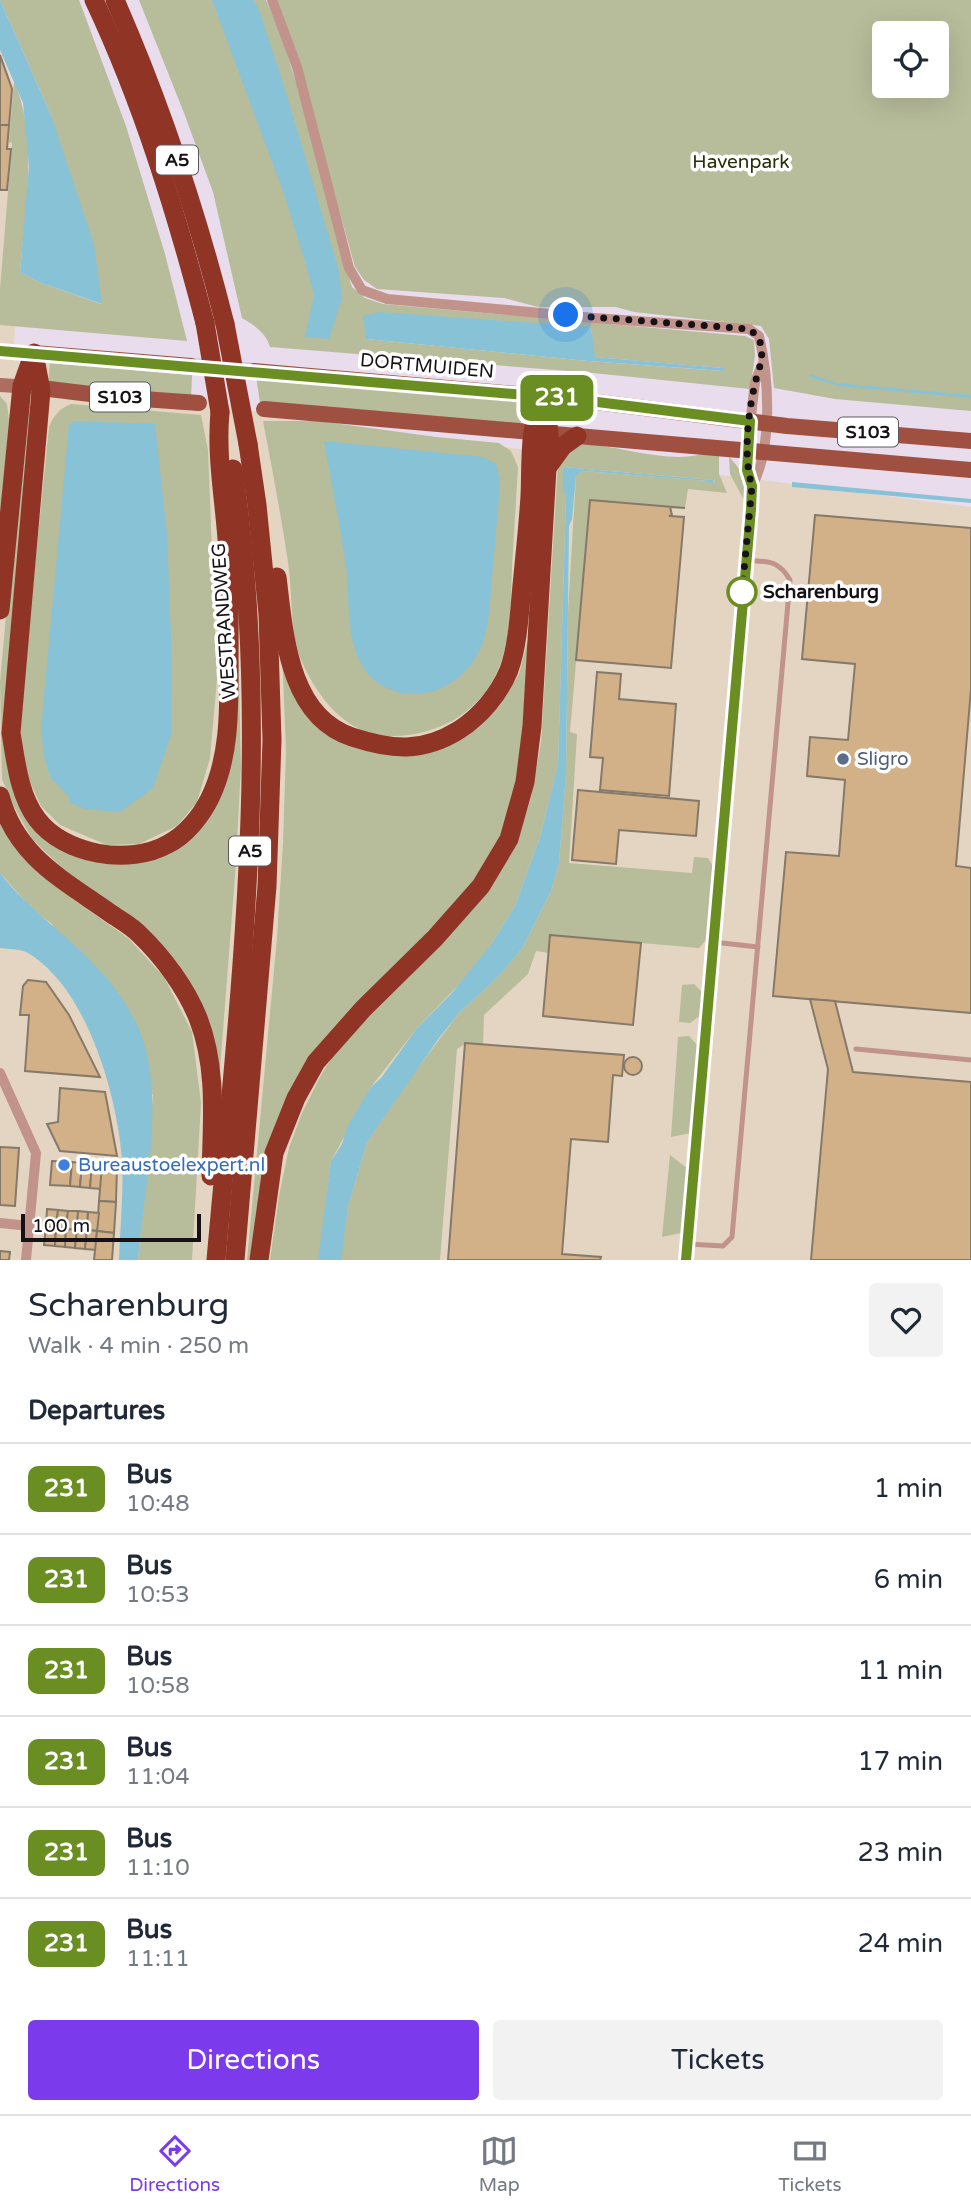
<!DOCTYPE html>
<meta charset="utf-8">
<style>
body{margin:0;font-family:"Varela Round",sans-serif;background:#f2f2f3;color:#1f2937;height:100vh;display:flex;flex-direction:column;font-size:26px;white-space:nowrap}
*{box-sizing:border-box;margin:0}
p{font-size:23px;color:#747a83}
.icon{flex:none;width:38px;height:38px;fill:none;stroke:currentColor;stroke-width:2;stroke-linecap:round;stroke-linejoin:round}
.map{position:relative;height:1260px;overflow:hidden}
.drawer{display:flex;flex-direction:column;background:#fff;flex:1}
.drawer>*{flex:none}
.badge{padding:0 14px;border-radius:10px;font-size:24px;line-height:46px}
.controls{position:absolute;left:872px;top:21px;display:grid;gap:14px}
.controls a{display:grid;place-items:center;width:77px;height:77px;border-radius:7px;background:#fff;box-shadow:0 7px 28px #0002;font-size:35px}
.scale{position:absolute;left:21px;bottom:18px;width:180px;box-sizing:border-box;padding-left:7px;border:4px solid #151116;border-top:0;font-size:19px;line-height:24px;white-space:nowrap;color:#151116;-webkit-text-stroke:5px #fff;paint-order:stroke}
.you{position:absolute;width:35px;height:35px;margin:-18px;border:5px solid #fff;border-radius:50%;background:#1a73e8;box-shadow:0 0 0 10px #1a73e833}
.map>.badge{position:absolute;translate:-50% -50%;box-shadow:0 0 0 4px #fff}
h2{padding:0 28px;font-size:26px;line-height:63px}
.round{display:grid;place-items:center;flex:none;width:74px;height:74px;border-radius:7px;background:#f2f2f3}
.summary{display:flex;align-items:center;justify-content:space-between;height:119px;padding:0 28px}
h1{font-size:33px;font-weight:600;line-height:52px}
.button{display:flex;gap:14px;margin-top:auto;padding:14px 28px}
.button a{flex:1;height:80px;border-radius:7px;background:#7c3aed;color:#fff;font-size:28px;font-weight:600;line-height:80px;text-align:center}
.button a+a{background:#f2f2f3;color:#1f2937}
ul{padding:0;list-style:none}
li{display:flex;align-items:center;gap:21px;height:91px;padding:0 28px;border-top:2px solid #e0e1e3}
li div{flex:1}
li b{display:block;font-size:26px}
li em{font-style:normal}
li .badge{min-width:77px;font-weight:700;text-align:center}
.menu{display:flex;justify-content:space-around;align-items:center;height:98px;border-top:2px solid #e0e1e3;background:#fff;font-size:19px;color:#747a83}
.menu a{display:grid;justify-items:center;gap:4px}
.menu .on{color:#7c3aed}
.map>svg:first-child{display:block}
</style>
<div class="map">
<svg width="971" height="1260" viewBox="0 0 971 1260">
<rect width="100%" height="100%" fill="#e9dcec"/>
<polygon fill="#e4d5c2" points="0,50 21,105 25,163 14,345 279,418 971,507 971,1260 0,1260"/>
<g fill="#b7bc9a" fill-rule="evenodd">
<path d="M0,0H79L126,126L165,254L187,341L0,325V289L12,143L9,142L14,81C39,140 25,210 20,272L41,283L101,304L51,115Z"/>
<path d="M139,0H266C306,91 322,192 352,287L365,298L383,304L745,336L754,340L755,356L750,389L593,373L270,347C267,334 253,324 242,318L213,192L184,113ZM591,327L594,357L722,368V371L588,361L366,339Z"/>
<path d="M276,0H971V411L835,399L774,388L769,339L761,326L634,312L616,307H538L504,298L377,289L364,280L355,267L299,66ZM884,33H936V86H884Z"/>
<polygon points="50,363 192,375 191,398 48,384"/>
<polygon points="256,376 519,399 521,403 521,423 517,425 260,403"/>
<polygon points="0,396 7,404 9,420 0,524"/>
<path d="M71,404L201,415L208,450L217,679L210,758L197,802L177,826L139,844L107,845L60,825L41,806L26,773L20,739L24,674L49,427C54,415 59,409 71,404Z"/>
<polygon points="25,406 36,406 9,765 61,845 148,858 220,798 237,593 241,767 235,876 220,1069 194,994 32,839 12,803 2,779 0,682"/>
<path d="M263,421H319L436,437L499,443L511,451L518,467C516,500 514,534 512,567C511,599 511,632 501,662C485,710 439,737 390,736C347,736 318,698 302,662C289,631 293,595 288,562C281,515 272,468 263,421Z"/>
<path d="M580,444C614,445 646,457 680,457C693,457 706,452 719,455V474L727,493L688,489L685,508L590,500L570,732L577,734L569,863L692,873L694,857L708,858L713,866L707,939L699,948L551,935L549,953L536,951L528,974L484,1015L483,1044H465L457,1049L440,1260H340L348,1207L367,1142L409,1080L459,1013L498,977L523,947L551,891L559,863L566,774L568,612L576,476L583,471L709,481L713,484L714,482L713,480L563,467V493L566,495L558,766L540,837L515,906L490,946L471,972L417,1028L371,1087L331,1161L319,1260H270L279,1196L289,1148L302,1113L321,1075L346,1035L517,839L531,798L541,743L558,463L570,448Z"/>
<path d="M729,457C743,471 746,481 744,500L730,474Z"/>
<polygon points="527,642 533,646 518,793 487,867 306,1069 254,1260 247,1260 277,938 283,843 286,751 282,649 345,740 463,739 482,725 501,704 519,674"/>
<polygon points="0,821 37,870 74,900 128,938 164,977 192,1032 201,1103 192,1260 138,1260 153,1095 51,923 34,911 0,873"/>
<polygon points="694,984 703,993 701,1015 690,1023 679,1022 682,985"/>
<polygon points="689,1036 698,1046 691,1133 671,1137 678,1037"/>
<polygon points="670,1155 688,1169 681,1233 662,1237"/>
</g>
<g fill="#87c2d7">
<polygon points="0,0 51,115 94,244 102,304 41,283 20,272 29,166 23,103 0,50"/>
<polygon points="212,0 254,0 259,10 284,86 339,271 342,298 329,339 305,337 314,295 305,262 285,197"/>
<polygon points="380,312 591,327 595,357 723,368 723,371 588,361 366,339 363,316"/>
<polygon points="809,374 836,383 971,395 971,398 838,386 810,377"/>
<polygon points="75,421 155,424 167,535 172,664 171,735 153,788 120,812 85,809 70,803 69,797 50,777 44,756 41,729 69,425"/>
<path d="M324,441L483,457L496,464L500,481C498,512 495,544 492,576C490,600 490,626 480,649C470,674 441,695 414,694C394,694 372,684 362,665C345,635 350,599 346,566C340,524 331,483 324,441Z"/>
<polygon points="563,467 713,480 714,485 708,481 583,471 576,476 572,519 569,526 566,774 559,863 551,891 523,947 498,977 459,1013 439,1038 367,1142 348,1207 341,1260 318,1260 331,1161 342,1144 347,1127 371,1087 381,1078 417,1028 451,994 490,946 515,906 540,837 558,765 566,495 563,493"/>
<polygon points="792,482 971,499 971,503 792,487"/>
<path d="M0,873C30,912 71,937 103,974C121,995 138,1020 145,1047C163,1113 143,1193 138,1260H119C120,1227 124,1192 122,1159C117,1094 86,985 26,952C19,949 8,949 0,948Z"/>
</g>
<g fill="#d3b188" stroke="#85796a" stroke-width="2">
<polygon points="0,55 12,89 9,125 0,125"/>
<polygon points="0,125 9,125 7,149 11,149 7,190 0,190"/>
<polygon points="590,500 685,508 670,507 672,515 669,516 684,517 671,668 576,660"/>
<polygon points="815,515 971,528 971,689 956,866 971,868 971,1013 773,996 786,852 839,856 845,780 807,776 810,737 848,740 855,664 802,659"/>
<polygon points="597,672 621,674 619,699 676,704 669,796 600,790 603,758 590,757"/>
<polygon points="578,790 699,801 696,836 619,830 616,864 572,860"/>
<polygon points="550,935 641,943 633,1025 543,1016"/>
<polygon points="28,980 46,982 69,1015 100,1077 25,1071 29,1015 20,1015 23,986"/>
<polygon points="810,999 835,1001 853,1072 971,1082 971,1260 811,1260 828,1069"/>
<polygon points="465,1043 624,1055 622,1076 613,1075 608,1142 571,1139 562,1254 601,1257 600,1260 448,1260"/>
<circle cx="633" cy="1066" r="9"/>
<polygon points="60,1088 105,1092 117,1156 60,1151 47,1124 58,1122"/>
<polygon points="0,1147 19,1148 15,1206 0,1205"/>
<polygon points="52,1161 72,1162 70,1186 50,1185"/>
<polygon points="72,1162 82,1163 80,1187 70,1186"/>
<polygon points="82,1163 92,1164 90,1188 80,1187"/>
<polygon points="92,1164 102,1165 101,1189 90,1188"/>
<polygon points="102,1165 117,1166 116,1202 99,1201"/>
<polygon points="99,1201 116,1202 114,1233 97,1231"/>
<polygon points="47,1209 58,1210 56,1228 46,1227"/>
<polygon points="58,1210 68,1211 66,1229 56,1228"/>
<polygon points="68,1211 78,1211 77,1230 66,1229"/>
<polygon points="78,1211 88,1212 87,1230 77,1230"/>
<polygon points="88,1212 99,1213 97,1231 87,1230"/>
<polygon points="46,1227 56,1228 55,1246 44,1245"/>
<polygon points="56,1228 66,1229 65,1247 55,1246"/>
<polygon points="66,1229 77,1230 75,1248 65,1247"/>
<polygon points="77,1230 87,1230 85,1249 75,1248"/>
<polygon points="87,1230 97,1231 96,1250 85,1249"/>
<polygon points="97,1231 114,1233 112,1260 94,1260"/>
<polygon points="0,1251 10,1252 9,1260 0,1260"/>
</g>
<g fill="none" stroke-linecap="round" stroke-linejoin="round">
<polyline stroke="#c9becc" stroke-width="16" stroke-dasharray="16 8" stroke-linecap="butt" points="191,366 254,371"/>
<g stroke="#c1938a" stroke-width="5">
<polyline points="713,942 758,947"/>
<polyline points="856,1049 971,1060"/>
<path d="M688,1244L723,1246L732,1237L790,580C778,559 767,562 745,560"/>
</g>
<g stroke="#c1938a" stroke-width="10">
<path d="M272,0L297,67L349,268L362,290L387,299L594,318L749,329L759,336C769,378 773,447 752,486"/>
<polyline points="0,1073 36,1153 26,1260"/>
<polyline points="0,1223 29,1226"/>
<polyline points="686,1260 751,509 752,486 747,470 747,450 755,382 762,365"/>
</g>
<g stroke="#ae6d60" stroke-width="14">
<polyline points="0,351 34,353"/>
<polyline points="0,385 30,387"/>
</g>
<g stroke="#9f5041" stroke-width="16">
<polyline points="34,353 191,366"/>
<polyline points="254,371 573,399 787,426 971,441"/>
<polyline points="41,388 115,397 199,403"/>
<polyline points="264,409 971,470"/>
</g>
<g stroke="#903526" stroke-width="19">
<path d="M94,0C143,104 176,212 205,323"/>
<path d="M115,0C161,105 197,213 225,324"/>
<path d="M34,353L41,391L11,733C16,762 19,795 37,819C64,855 129,866 168,844C186,835 201,816 210,798C229,759 229,714 229,672C229,628 230,584 227,539C224,497 216,455 220,412"/>
<polyline points="547,468 563,446 577,436"/>
<path d="M277,577C284,633 288,716 352,737C392,750 422,753 459,730C481,716 499,694 509,670C517,647 519,620 521,596C524,563 528,529 530,496C531,475 530,452 533,432C535,422 540,411 543,402"/>
<polyline points="0,610 22,386 33,355"/>
<path d="M0,796C16,856 62,879 110,913C120,920 132,926 140,935C163,957 186,988 198,1018C218,1069 212,1122 211,1176"/>
<path d="M216,1260C239,997 273,732 233,469"/>
<polyline points="235,1260 267,886 272,740 268,614 257,505 248,444"/>
<polyline points="259,1260 274,1153 296,1098 316,1062 363,1009 435,938 481,886 509,839 525,782 532,726 549,434 545,397"/>
</g>
<g stroke="#903526" stroke-width="19">
<polyline points="205,323 220,412"/>
<polyline points="225,324 248,444"/>
</g>
</g>
<g fill="none" stroke-linecap="round" stroke-linejoin="round">
<defs>
<polyline id="line" points="0,351 573,399 750,421 747,470 752,486 751,509 686,1260"/>
</defs>
<use href="#line" stroke="#fff" stroke-width="16"/>
<use href="#line" stroke="#6b8e23" stroke-width="10"/>
<path stroke="#151116" stroke-width="7" stroke-dasharray="0 12.6" d="M566,315L749,329L759,337C765,362 760,361 755,384C748,413 743,458 752,486L742,592"/>
</g>
<circle fill="#fff" stroke="#6b8e23" stroke-width="3.5" cx="742" cy="592" r="14"/>
<circle fill="#5c6f8a" stroke="#fff" stroke-width="2.5" cx="843" cy="759" r="7"/>
<circle fill="#3f7fe0" stroke="#fff" stroke-width="2.5" cx="64" cy="1165" r="7"/>
<g text-anchor="middle" dominant-baseline="central" stroke-width="7" stroke-linejoin="round" paint-order="stroke">
<g fill="#fff" stroke="#5b585c" stroke-width="2">
<rect x="156" y="145.5" width="42" height="29" rx="5"/>
<rect x="90" y="382.5" width="60" height="29" rx="5"/>
<rect x="838" y="417.5" width="60" height="29" rx="5"/>
<rect x="229" y="836.5" width="42" height="29" rx="5"/>
</g>
<g font-size="18" font-weight="bold" fill="#151116">
<text x="177" y="160">A5</text>
<text x="120" y="397">S103</text>
<text x="868" y="432">S103</text>
<text x="250" y="851">A5</text>
</g>
<g font-size="19" fill="#2a2e06" stroke="#fff">
<text x="741" y="162">Havenpark</text>
</g>
<g font-size="19" fill="#151116" stroke="#fff">
<text transform="translate(427 366) rotate(5)">DORTMUIDEN</text>
<text transform="translate(224 621) rotate(-94)">WESTRANDWEG</text>
</g>
<g font-size="19" font-weight="bold" fill="#151116" stroke="#fff" text-anchor="start">
<text x="763" y="592">Scharenburg</text>
</g>
<g font-size="19" fill="#4e5e75" stroke="#fff" text-anchor="start">
<text x="857" y="759">Sligro</text>
</g>
<g font-size="19" fill="#366cbe" stroke="#fff" text-anchor="start">
<text x="78" y="1165">Bureaustoelexpert.nl</text>
</g>
</g>
</svg>
<div class="controls">
<a><svg class="icon" aria-label="locate" viewBox="0 0 24 24"><circle cx="12" cy="12" r="6"/><path d="M12 2v4M12 18v4M2 12h4M18 12h4"/></svg></a>
</div>
<div class="scale">100 m</div>
<div class="you" style="left:566px;top:315px"></div>
<b class="badge" style="left:557px;top:398px;background:#6b8e23;color:#fff">231</b>
</div>
<section class="drawer">
<div class="summary"><div><h1>Scharenburg</h1><p>Walk · 4 min · 250 m</p></div><a class="round"><svg class="icon" aria-label="heart" viewBox="0 0 24 24"><path d="M12 20l-8-8c-3-5 5-10 8-4 3-6 11-1 8 4z"/></svg></a></div>
<h2>Departures</h2>
<ul>
<li><span class="badge" style="background:#6b8e23;color:#fff">231</span><div><b>Bus</b><p>10:48</p></div><em>1 min</em></li>
<li><span class="badge" style="background:#6b8e23;color:#fff">231</span><div><b>Bus</b><p>10:53</p></div><em>6 min</em></li>
<li><span class="badge" style="background:#6b8e23;color:#fff">231</span><div><b>Bus</b><p>10:58</p></div><em>11 min</em></li>
<li><span class="badge" style="background:#6b8e23;color:#fff">231</span><div><b>Bus</b><p>11:04</p></div><em>17 min</em></li>
<li><span class="badge" style="background:#6b8e23;color:#fff">231</span><div><b>Bus</b><p>11:10</p></div><em>23 min</em></li>
<li><span class="badge" style="background:#6b8e23;color:#fff">231</span><div><b>Bus</b><p>11:11</p></div><em>24 min</em></li>
</ul>
<div class="button"><a>Directions</a><a>Tickets</a></div>
</section>
<nav class="menu">
<a class="on"><svg class="icon" aria-label="directions" viewBox="0 0 24 24"><path d="M12 3l9 9-9 9-9-9zM9 14v-3h6M13 9l2 2-2 2"/></svg>Directions</a>
<a><svg class="icon" aria-label="map" viewBox="0 0 24 24"><path d="M3 6l6-2 6 2 6-2v14l-6 2-6-2-6 2zM9 4v14M15 6v14"/></svg>Map</a>
<a><svg class="icon" aria-label="tickets" viewBox="0 0 24 24"><path d="M3 7h18v10H3zM15 7v10"/></svg>Tickets</a>
</nav>
